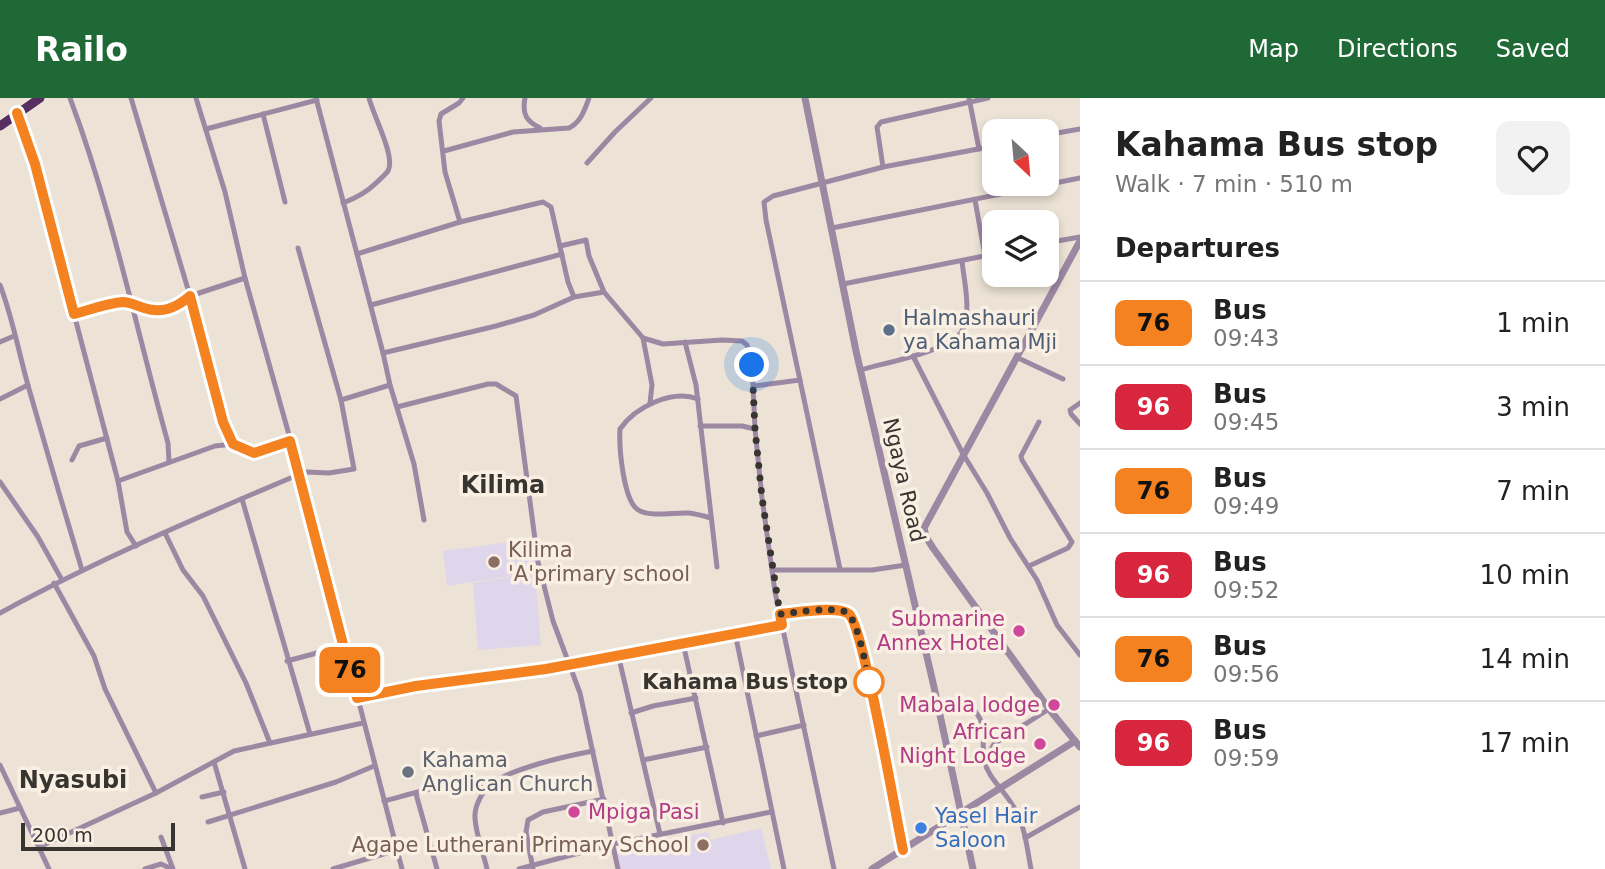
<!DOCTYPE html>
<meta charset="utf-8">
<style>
body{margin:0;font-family:"DejaVu Sans",sans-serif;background:#f2f2f2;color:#222;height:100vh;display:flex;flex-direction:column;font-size:26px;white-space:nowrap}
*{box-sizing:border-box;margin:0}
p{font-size:23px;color:#767676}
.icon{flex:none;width:38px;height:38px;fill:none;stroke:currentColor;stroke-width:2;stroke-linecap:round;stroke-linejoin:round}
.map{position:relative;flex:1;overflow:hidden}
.side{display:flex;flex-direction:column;background:#fff;width:525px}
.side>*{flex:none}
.badge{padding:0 14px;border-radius:10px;font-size:24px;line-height:46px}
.needle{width:46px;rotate:154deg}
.buttons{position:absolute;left:982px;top:21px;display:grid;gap:14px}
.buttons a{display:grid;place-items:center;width:77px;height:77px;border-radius:14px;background:#fff;box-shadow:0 4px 10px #0003;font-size:35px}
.scale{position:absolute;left:21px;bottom:18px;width:154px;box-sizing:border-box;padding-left:7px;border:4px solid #38342f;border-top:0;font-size:19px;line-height:24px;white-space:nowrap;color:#38342f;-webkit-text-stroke:5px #f9f0e3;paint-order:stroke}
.you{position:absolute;width:35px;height:35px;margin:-18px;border:5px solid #fff;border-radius:50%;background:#1a73e8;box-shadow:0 0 0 10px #1a73e833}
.map>.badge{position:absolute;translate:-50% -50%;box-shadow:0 0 0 4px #fff}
h2{padding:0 35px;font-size:26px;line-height:63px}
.round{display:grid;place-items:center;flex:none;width:74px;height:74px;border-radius:14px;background:#f2f2f2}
.overview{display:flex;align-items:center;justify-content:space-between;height:119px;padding:0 35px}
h1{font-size:33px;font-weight:800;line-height:52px}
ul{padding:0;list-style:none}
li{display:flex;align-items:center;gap:21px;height:84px;padding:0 35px;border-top:2px solid #e0e0e0}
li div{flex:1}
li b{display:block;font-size:26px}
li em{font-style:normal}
li .badge{min-width:77px;font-weight:700;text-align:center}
header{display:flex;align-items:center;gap:42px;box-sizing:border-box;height:98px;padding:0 35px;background:#1f6936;color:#fff}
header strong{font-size:33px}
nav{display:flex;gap:38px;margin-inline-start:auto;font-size:24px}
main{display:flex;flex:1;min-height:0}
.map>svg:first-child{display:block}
</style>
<header>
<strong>Railo</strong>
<nav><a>Map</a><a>Directions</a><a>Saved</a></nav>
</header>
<main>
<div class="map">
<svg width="1080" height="771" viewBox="0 0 1080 771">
<rect width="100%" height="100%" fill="#ece3d6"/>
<g fill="#dfd6eb">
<polygon points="533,441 537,474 447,488 443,453"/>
<polygon points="535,475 541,547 478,552 473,485"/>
<polygon points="761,730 771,771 620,771 616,752 708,734 710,742"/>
</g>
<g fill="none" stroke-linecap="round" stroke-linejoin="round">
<g stroke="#9d88a3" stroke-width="5">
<path d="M70,0C112,112 136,230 168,345L169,364"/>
<polyline points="131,0 190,198 223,324 233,346"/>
<polyline points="196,0 225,94 245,180 300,376 402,771"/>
<polyline points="316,0 383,255"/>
<path d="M525,0C522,16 526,23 540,30"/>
<polyline points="969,0 979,51"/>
<polyline points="17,16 35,66 74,216 118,383 127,434 136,448"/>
<polyline points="263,16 285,104"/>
<polyline points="206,31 317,2"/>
<polyline points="1046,37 1080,31"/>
<path d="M444,53L513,34L569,30C581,24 585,11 589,0"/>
<polyline points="587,65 615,34 651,0"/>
<polyline points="883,69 877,29 881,24 988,0"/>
<polyline points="975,102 985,158"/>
<path d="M343,105C356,100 366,95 376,85C379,82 385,77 388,73C396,59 373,17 369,0"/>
<polyline points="460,124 445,74 439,23 441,16 459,5 463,0"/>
<polyline points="832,130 1080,80"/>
<polyline points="1046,145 1080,139"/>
<polyline points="560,148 586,142 589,158 604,194 643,240 663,246 722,242 742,243 747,247 752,267 755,331 762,400 775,494 834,771"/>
<polyline points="298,150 341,302"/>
<polyline points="357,156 460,124 543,104 551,109 568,184 574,199"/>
<polyline points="843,186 994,156"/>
<path d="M0,187C13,221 19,256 29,291C46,351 64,412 82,472"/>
<polyline points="371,207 562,156"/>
<polyline points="74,216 118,204 130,204 149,211 166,212 179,207 190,198 245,180"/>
<polyline points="643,240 652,287 650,305"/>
<polyline points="0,244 14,238"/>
<polyline points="685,244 696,287 717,469"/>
<polyline points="913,258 963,356 987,395 1010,440 1037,482 1057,527 1080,557"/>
<polyline points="1016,259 1063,281"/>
<path d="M861,272C883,265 951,253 962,233C972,214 964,183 962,163"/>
<polyline points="390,287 414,366 424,422"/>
<polyline points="754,288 800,282"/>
<polyline points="0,301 28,287"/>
<path d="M698,301C672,291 635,309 620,331C619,348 623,406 640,413C653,419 675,414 689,415C696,416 704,418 711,420"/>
<polyline points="1080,305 1070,312 1071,316 1080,326"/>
<polyline points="397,309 488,286 496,286 516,298 538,464 553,523 580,595 618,771"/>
<polyline points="700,328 742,328 755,331"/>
<polyline points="72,362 79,348 107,340"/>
<polyline points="118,383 215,348 233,346 254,355 291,343"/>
<polyline points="0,384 38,439 62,482"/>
<polyline points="242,401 310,636"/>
<polyline points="165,435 183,472 203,498 246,585 270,645"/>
<polyline points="1029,468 1068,450 1072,444 1022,362 1021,358 1039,324"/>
<polyline points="840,471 766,122 764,104 773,98 883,69 994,48"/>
<polyline points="772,472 872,472 906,467"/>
<polyline points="54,485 94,558 105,591 156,695"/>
<path d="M0,515C97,462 198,419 300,376L307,374L329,375L354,371L341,302L390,287L383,255L496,228L534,217L574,199L604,194"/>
<path d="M780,516C798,515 841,505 853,522L878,626L903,752"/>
<polyline points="735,535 784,771"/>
<polyline points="683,545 723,725"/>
<polyline points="618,556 660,736"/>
<polyline points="287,563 343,548"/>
<polyline points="357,600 416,588 546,571 782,527"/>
<path d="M939,614C948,612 964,605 971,610C989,623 981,644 984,662C988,680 1004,692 1013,708C1025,726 1027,750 1031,771"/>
<polyline points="631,615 653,608 696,600"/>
<polyline points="756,638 804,627"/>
<polyline points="986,660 994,646 1049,611"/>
<polyline points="643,662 707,649"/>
<polyline points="214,664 245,771"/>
<polyline points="0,667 49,771"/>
<polyline points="416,696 437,771"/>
<polyline points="202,699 224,694"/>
<path d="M384,703C409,697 463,678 485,691"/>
<polyline points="0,715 20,710"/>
<polyline points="208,724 336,684 374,668"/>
<polyline points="161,739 173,771"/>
<polyline points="1025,740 1080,709"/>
<polyline points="39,749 156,695 234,653 363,625"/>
<polyline points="145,771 161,766 172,771"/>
<polyline points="333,771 397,752"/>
<path d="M487,771C484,757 474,731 475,717C475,708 482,694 489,688C507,671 567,658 593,653"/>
<polyline points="519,771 613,746 771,714"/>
<polyline points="533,771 526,734 528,722 543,714 604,701"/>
</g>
<g stroke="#9d88a3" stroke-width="7">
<polyline points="805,0 856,253 934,589 973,771"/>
<polyline points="1080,143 924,430 926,439 933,450 1049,611 1080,649"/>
<polyline points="872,771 1075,643"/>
</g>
<polyline stroke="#562e61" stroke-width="9" points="0,28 40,0"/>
</g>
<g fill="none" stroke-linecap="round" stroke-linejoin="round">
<defs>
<path id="line" d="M17,15L35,66L74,216C90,212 107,205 123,204C131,204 136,208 144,210C162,216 176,210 190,198L223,324L233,346L254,355L290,343L357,600L416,588L546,571L782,527L780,516C794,515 838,507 849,516C864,530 896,720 903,752"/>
</defs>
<use href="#line" stroke="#fff" stroke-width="16"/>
<use href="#line" stroke="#f58220" stroke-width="10"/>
<path stroke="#38342f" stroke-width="7" stroke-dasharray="0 12.6" d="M752,267L755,331L762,400L780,516C797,515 830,508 846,514C858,520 867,574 869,584"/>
</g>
<circle fill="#5c6f8a" stroke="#f9f0e3" stroke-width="2.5" cx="889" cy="232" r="7"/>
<g fill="#8d6e63" stroke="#f9f0e3" stroke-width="2.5">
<circle cx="494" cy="464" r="7"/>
<circle cx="703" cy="747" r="7"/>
</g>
<g fill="#d1479c" stroke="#f9f0e3" stroke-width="2.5">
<circle cx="1019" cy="533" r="7"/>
<circle cx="1054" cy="607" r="7"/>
<circle cx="1040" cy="646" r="7"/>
<circle cx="574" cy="714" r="7"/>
</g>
<circle fill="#fff" stroke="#f58220" stroke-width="3.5" cx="869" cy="584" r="14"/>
<circle fill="#6b7280" stroke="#f9f0e3" stroke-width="2.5" cx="408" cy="674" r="7"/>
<circle fill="#3f7fe0" stroke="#f9f0e3" stroke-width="2.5" cx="921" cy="730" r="7"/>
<g text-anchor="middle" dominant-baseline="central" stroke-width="7" stroke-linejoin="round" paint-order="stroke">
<g font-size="21" fill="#4e5e75" stroke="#f9f0e3" text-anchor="start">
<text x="903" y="220">Halmashauri<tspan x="903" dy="24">ya Kahama Mji</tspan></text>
</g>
<g font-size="21" fill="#38342f" stroke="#f9f0e3">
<text transform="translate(904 382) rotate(77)">Ngaya Road</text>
</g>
<g font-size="21" fill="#785e54" stroke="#f9f0e3" text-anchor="start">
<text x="508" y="452">Kilima<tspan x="508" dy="24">'A'primary school</tspan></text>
<text x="689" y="747" text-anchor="end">Agape Lutherani Primary School</text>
</g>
<g font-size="21" fill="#b23c85" stroke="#f9f0e3" text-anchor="end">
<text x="1005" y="521">Submarine<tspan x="1005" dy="24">Annex Hotel</tspan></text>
<text x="1040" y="607">Mabala lodge</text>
<text x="1026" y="634">African<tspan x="1026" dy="24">Night Lodge</tspan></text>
<text x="588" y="714" text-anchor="start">Mpiga Pasi</text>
</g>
<g font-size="21" font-weight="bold" fill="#38342f" stroke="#f9f0e3" text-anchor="end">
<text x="848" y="584">Kahama Bus stop</text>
</g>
<g font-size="21" fill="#5b616d" stroke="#f9f0e3" text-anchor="start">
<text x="422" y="662">Kahama<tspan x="422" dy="24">Anglican Church</tspan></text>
</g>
<g font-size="21" fill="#366cbe" stroke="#f9f0e3" text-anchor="start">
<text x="935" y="718">Yasel Hair<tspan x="935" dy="24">Saloon</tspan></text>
</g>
<g font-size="24" font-weight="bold" fill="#38342f" stroke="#f9f0e3">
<text x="503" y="387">Kilima</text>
<text x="73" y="682">Nyasubi</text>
</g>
</g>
</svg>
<div class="buttons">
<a><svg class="needle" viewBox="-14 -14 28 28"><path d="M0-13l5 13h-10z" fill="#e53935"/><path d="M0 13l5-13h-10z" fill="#767676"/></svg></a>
<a><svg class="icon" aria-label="layers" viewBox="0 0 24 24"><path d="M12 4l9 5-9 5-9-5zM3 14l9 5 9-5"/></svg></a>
</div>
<div class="scale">200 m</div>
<div class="you" style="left:752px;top:267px"></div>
<b class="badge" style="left:350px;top:572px;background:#f58220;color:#111">76</b>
</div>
<section class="side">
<div class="overview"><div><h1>Kahama Bus stop</h1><p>Walk · 7 min · 510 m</p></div><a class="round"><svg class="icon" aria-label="heart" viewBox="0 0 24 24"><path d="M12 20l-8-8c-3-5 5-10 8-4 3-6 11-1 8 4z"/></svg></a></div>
<h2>Departures</h2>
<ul>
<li><span class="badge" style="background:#f58220;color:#111">76</span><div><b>Bus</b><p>09:43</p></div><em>1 min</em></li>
<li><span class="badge" style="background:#d7263d;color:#fff">96</span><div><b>Bus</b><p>09:45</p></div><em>3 min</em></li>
<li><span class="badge" style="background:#f58220;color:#111">76</span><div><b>Bus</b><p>09:49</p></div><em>7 min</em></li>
<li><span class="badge" style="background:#d7263d;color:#fff">96</span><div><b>Bus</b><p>09:52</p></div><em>10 min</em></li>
<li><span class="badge" style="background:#f58220;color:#111">76</span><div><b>Bus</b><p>09:56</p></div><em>14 min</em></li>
<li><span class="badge" style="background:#d7263d;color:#fff">96</span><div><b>Bus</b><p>09:59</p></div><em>17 min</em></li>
</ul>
</section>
</main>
